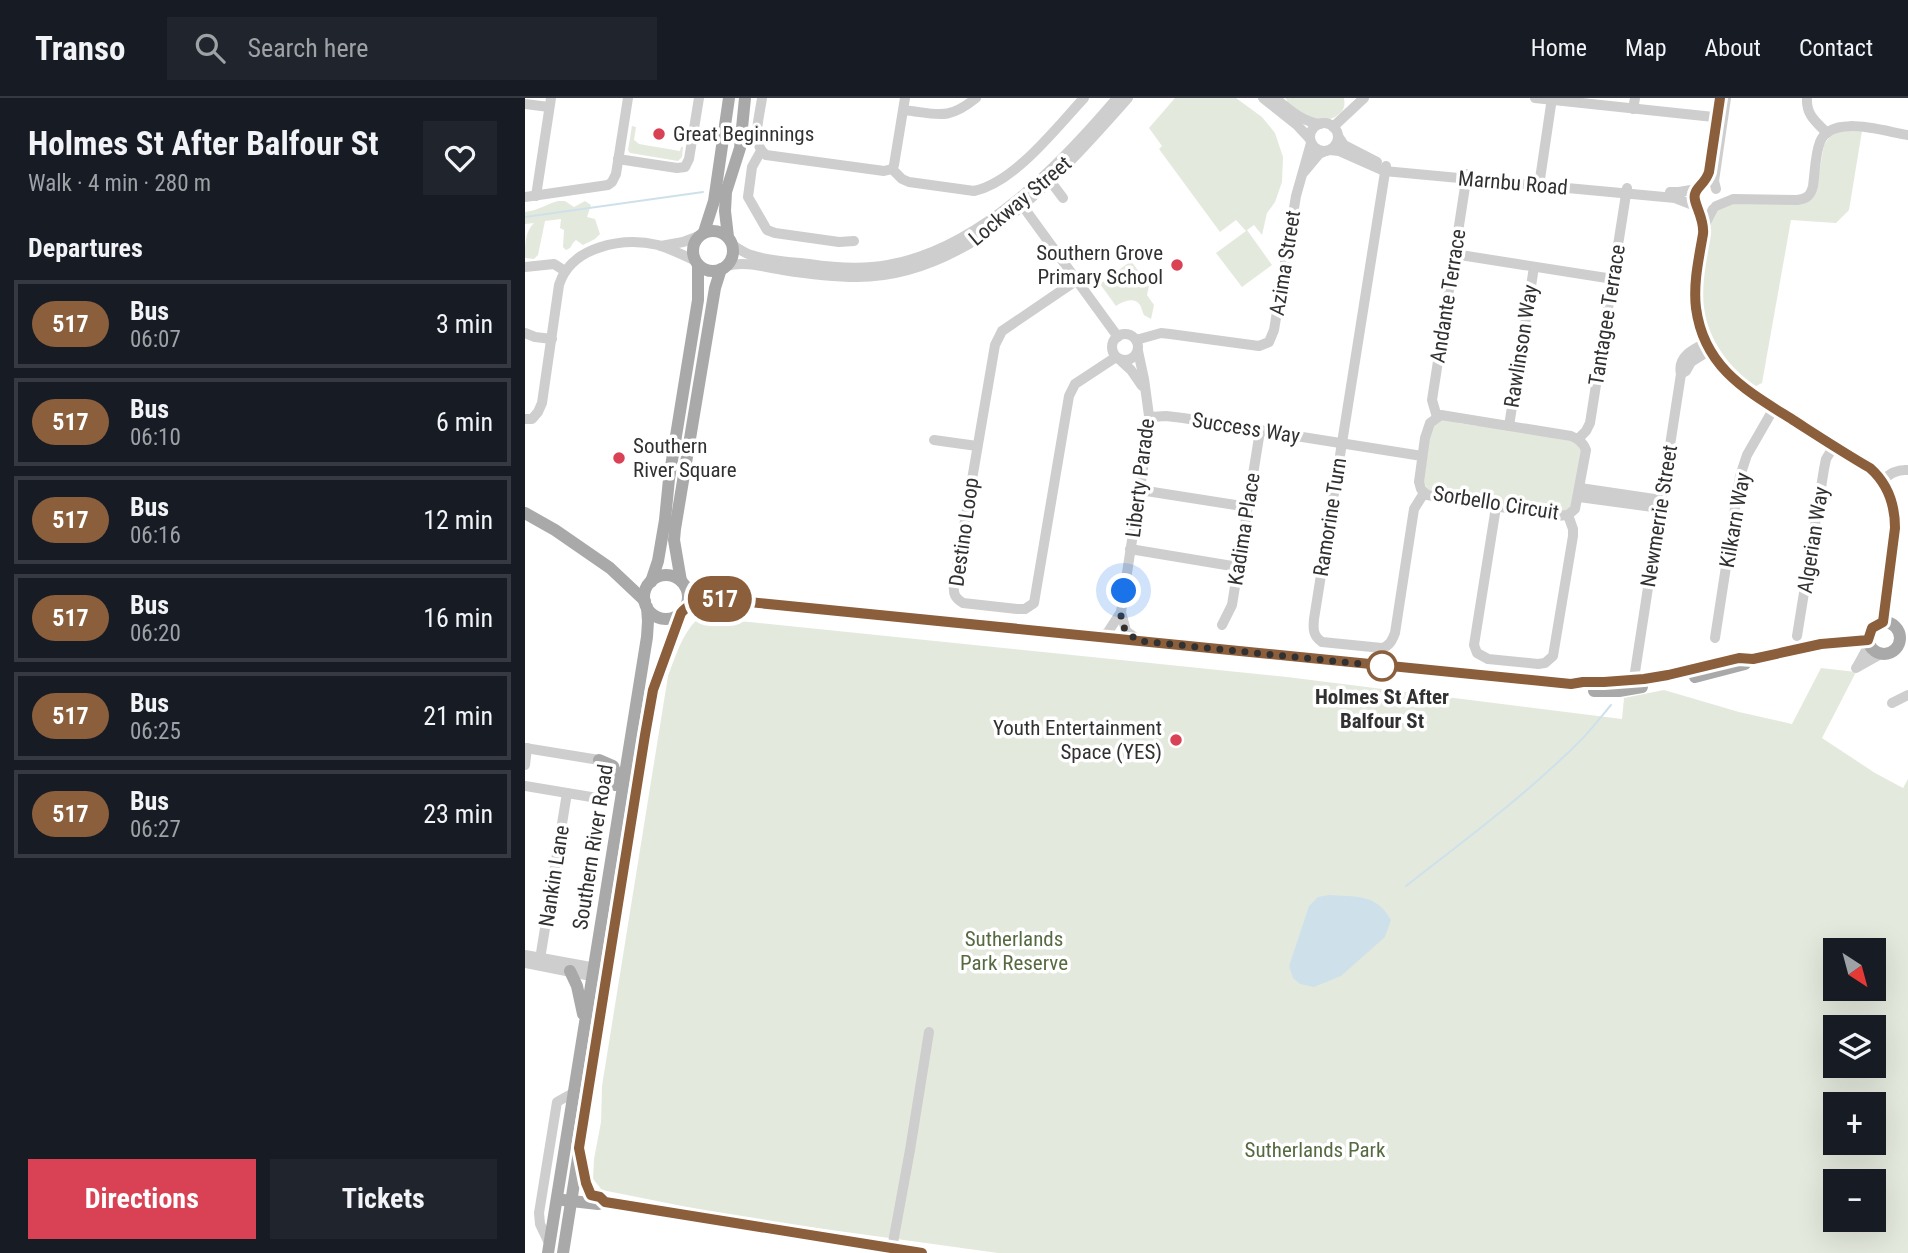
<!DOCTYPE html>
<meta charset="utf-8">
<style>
body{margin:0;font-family:"Roboto Condensed",sans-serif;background:#20242c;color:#f1f3f6;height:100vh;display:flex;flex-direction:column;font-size:26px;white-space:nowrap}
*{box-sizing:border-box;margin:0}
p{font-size:23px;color:#9ea1a6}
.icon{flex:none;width:38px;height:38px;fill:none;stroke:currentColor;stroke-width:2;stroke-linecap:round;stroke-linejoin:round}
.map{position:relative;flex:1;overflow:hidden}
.details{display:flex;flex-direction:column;background:#171b24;width:525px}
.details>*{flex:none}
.badge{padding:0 14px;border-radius:23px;font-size:24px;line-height:46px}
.needle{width:46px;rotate:144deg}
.fabs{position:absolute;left:1298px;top:840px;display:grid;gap:14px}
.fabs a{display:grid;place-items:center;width:63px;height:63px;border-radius:0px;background:#171b24;box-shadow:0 7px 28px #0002;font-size:35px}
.you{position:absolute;width:35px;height:35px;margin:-18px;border:5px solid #fff;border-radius:50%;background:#1a73e8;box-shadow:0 0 0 10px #1a73e833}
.map>.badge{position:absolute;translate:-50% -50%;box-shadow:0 0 0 4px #fff}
h2{padding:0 28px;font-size:26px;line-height:63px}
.round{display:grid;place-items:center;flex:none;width:74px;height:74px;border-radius:0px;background:#20242c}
.summary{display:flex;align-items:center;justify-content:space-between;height:119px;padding:0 28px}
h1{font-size:33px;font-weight:700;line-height:52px}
.primary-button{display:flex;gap:14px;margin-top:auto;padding:14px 28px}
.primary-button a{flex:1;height:80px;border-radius:0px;background:#d94254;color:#fff;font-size:28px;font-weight:700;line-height:80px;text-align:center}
.primary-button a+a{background:#20242c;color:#f1f3f6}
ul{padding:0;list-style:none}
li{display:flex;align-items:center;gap:21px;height:88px;margin:0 14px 10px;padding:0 14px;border:4px solid #363941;border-radius:0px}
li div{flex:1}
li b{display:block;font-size:26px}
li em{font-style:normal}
li .badge{min-width:77px;font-weight:700;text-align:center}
header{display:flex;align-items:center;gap:42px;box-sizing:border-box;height:98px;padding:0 35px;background:#171b24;border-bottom:2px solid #363941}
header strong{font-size:33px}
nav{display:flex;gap:38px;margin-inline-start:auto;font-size:24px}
.search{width:490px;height:63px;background:#20242c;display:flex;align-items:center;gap:18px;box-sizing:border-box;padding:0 24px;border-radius:0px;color:#9ea1a6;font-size:26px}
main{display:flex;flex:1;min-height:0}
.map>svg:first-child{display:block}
</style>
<header>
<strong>Transo</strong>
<div class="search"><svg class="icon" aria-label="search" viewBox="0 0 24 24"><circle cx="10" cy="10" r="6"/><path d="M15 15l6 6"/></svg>Search here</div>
<nav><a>Home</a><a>Map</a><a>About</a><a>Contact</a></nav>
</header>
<main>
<section class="details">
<div class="summary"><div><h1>Holmes St After Balfour St</h1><p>Walk · 4 min · 280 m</p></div><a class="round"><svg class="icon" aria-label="heart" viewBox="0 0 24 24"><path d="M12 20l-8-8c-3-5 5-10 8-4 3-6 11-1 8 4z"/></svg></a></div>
<h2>Departures</h2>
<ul>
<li><span class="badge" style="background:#8b5e3c;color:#fff">517</span><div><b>Bus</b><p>06:07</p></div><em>3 min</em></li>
<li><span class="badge" style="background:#8b5e3c;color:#fff">517</span><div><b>Bus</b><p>06:10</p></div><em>6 min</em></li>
<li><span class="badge" style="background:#8b5e3c;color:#fff">517</span><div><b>Bus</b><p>06:16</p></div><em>12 min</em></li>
<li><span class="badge" style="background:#8b5e3c;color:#fff">517</span><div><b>Bus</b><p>06:20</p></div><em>16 min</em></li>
<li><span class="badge" style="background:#8b5e3c;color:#fff">517</span><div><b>Bus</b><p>06:25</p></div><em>21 min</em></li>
<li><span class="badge" style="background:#8b5e3c;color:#fff">517</span><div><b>Bus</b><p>06:27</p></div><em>23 min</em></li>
</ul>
<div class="primary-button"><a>Directions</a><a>Tickets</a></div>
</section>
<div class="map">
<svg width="1383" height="1155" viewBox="0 0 1383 1155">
<rect width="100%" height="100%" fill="#fff"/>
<g fill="#e4e9dd" fill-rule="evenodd">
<polygon points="650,0 711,0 737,19 750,35 758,59 757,84 750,104 742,115 737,137 729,127 722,132 747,167 717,189 691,155 721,133 711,122 695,134 634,51 637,48 624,30"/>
<path d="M760,0H819C820,7 820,11 814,16C796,31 778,16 762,5V2Z"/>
<polygon points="107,28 111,29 109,42 114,46 155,53 156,49 158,49 157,59 153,63 105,55 103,52"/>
<path d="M1318,32L1337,33L1324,112L1311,125L1266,122L1237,285L1231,288C1198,267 1177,230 1175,189C1174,174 1180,157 1182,142C1184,130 1184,114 1197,109C1221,99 1251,104 1276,105L1291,93L1299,47L1306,37Z"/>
<path d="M33,103H40L49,109L60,103L66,107L62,119L70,121L75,136L70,141L58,147L51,142L48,145L45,150L41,152L38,149L39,132L35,130L36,121L20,123L13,157L9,161L0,160C0,146 0,134 9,125L0,126V114C12,113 22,106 33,103Z"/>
<path d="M606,163L624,188L622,197L629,207L626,221L619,217C617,214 617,210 615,207C609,198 597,204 591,208L575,186Z"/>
<polygon points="919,321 932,322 933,325 954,328 956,326 1051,344 1056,352 1057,360 1048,407 1041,413 1023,414 1021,411 1001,408 999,410 904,393 899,385 898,380 905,333 908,327"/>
<path d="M175,519L762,579L1097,621L1099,600L1139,592L1214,614L1267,626L1296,570L1331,574L1297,640L1350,675L1378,690L1383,681V1155H473L241,1123L182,1113L77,1092L68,1081L69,1061L76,1024L77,988L143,578C151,557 158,533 175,519ZM1311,852H1349V891H1311ZM1311,929H1349V968H1311ZM1311,1006H1349V1045H1311ZM1311,1083H1349V1122H1311Z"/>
</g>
<path fill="#cee1eb" d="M804,797C831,799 851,795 866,822L860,839L816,878L789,889L775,886L768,880L764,868L784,808L793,799Z"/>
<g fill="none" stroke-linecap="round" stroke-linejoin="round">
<g stroke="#cee1eb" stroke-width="2">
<polyline points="0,119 178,94"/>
<path d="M881,788C940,742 1001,697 1055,643C1066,632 1076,619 1086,607"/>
</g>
<g stroke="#cecece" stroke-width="10">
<path d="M237,0C235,17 225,45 241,57L359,73L367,71L369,67L380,0"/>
<polyline points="738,0 772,27 785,41"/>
<path d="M750,0C764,11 777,24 795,26"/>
<polyline points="1010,0 1198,20"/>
<path d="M1282,0C1281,17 1291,24 1302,35"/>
<polyline points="0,6 24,9"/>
<polyline points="1108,11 1110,0"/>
<path d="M379,12C413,16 423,23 451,0"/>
<circle cx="799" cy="39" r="14"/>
<polyline points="808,29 839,0"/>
<polyline points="813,38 819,47 852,64"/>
<polyline points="805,52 814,53 859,73 1150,100 1173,109"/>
<polyline points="236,53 227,69 223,99 242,132 250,135 314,144 329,143"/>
<polyline points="93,61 152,70 160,69 164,61 174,0"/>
<path d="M861,68L789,521C788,531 788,538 797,544L857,550C865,548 867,542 870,535L889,411L899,395"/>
<path d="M367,71L377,81L384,84L449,93C490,84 531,30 559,0"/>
<polyline points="779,74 794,56 801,53"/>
<polyline points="523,80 538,100"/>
<polyline points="1015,81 1027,0"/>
<polyline points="1177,88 1181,82 1185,62"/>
<polyline points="1191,91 1189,83 1201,0"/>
<polyline points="1145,94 1154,94 1172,91"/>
<polyline points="11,98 26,0"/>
<polyline points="0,99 83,87 87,84 91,76 103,0"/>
<polyline points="494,103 593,239"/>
<path d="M1191,108L1208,101L1272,102C1282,101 1286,97 1288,88C1290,74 1290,57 1295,44C1306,15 1361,34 1383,37"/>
<path d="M1188,111L1179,128L1170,197L1173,221L1178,237L1187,256L1209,283L1345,370C1363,386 1370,406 1370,430L1358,525"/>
<path d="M207,147C213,150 219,155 226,157C242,163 266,164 284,166C310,170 337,172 363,167C455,151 534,68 592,0"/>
<polyline points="136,148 158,144 174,138"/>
<polyline points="929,156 1088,181"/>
<path d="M201,168C220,163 239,169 258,172C283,176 307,179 332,179C445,179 535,77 603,0"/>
<polyline points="0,169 29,166 40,173"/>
<path d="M552,182L477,233L470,247L429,487C428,496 430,500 438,505L492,511H500L509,505L544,298L550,286L591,259"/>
<polyline points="0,235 10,239 27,241"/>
<circle cx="600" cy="249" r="13"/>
<polyline points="611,242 636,235 645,236 734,248 744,244 749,232 771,98 786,45"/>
<polyline points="594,261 606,272 617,288"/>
<polyline points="1156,276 1161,273 1166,264 1185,252"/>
<path d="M916,317L1046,338C1053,341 1058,344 1061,352L1050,411L1043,417L1031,418L902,397L896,391L894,384L900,340L905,325Z"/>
<polyline points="625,319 641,318 658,320 897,358"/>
<polyline points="912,319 907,302 942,76"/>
<path d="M0,321H7L13,314L17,305L34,187C46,148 98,139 133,147C146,151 158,157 169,162"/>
<polyline points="984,328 1009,169"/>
<polyline points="1053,341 1061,333 1065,325 1102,90"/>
<polyline points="409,342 452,348"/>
<path d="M1357,382C1365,376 1372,371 1383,372"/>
<polyline points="1055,390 1136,402"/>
<polyline points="615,392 723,409"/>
<polyline points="1054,399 1135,410"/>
<polyline points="971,409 949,547 952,555 963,561 1013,566 1020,565 1028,558 1048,438 1048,431 1043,417"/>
<polyline points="605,451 713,469"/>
<polyline points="697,527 707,507 735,333"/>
<polyline points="1272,538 1299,371 1301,361 1309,348"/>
<polyline points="575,540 583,534 596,514"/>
<polyline points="1190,540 1215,378 1222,357 1249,310"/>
<polyline points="612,541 601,533 596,514 625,325 619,281 613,253"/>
<polyline points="1332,569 1344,547"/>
<polyline points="1331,570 1356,556"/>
<path d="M1108,587L1156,276C1152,259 1168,251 1181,245"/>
<polyline points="1367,605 1383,597"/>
<polyline points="0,650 74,662"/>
<polyline points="0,667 2,650"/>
<polyline points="0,688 78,701"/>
<polyline points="0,857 82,872"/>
<polyline points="15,861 42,695"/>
<polyline points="0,865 81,881"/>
<polyline points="24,1145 15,1126 14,1115 32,1004 48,995"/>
<polyline points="367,1150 385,1052 404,934"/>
</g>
<g stroke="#a9a9a9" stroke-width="12">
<circle cx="188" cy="153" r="20"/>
<polyline points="179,134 189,103 204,0"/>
<polyline points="203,139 200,113 201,94 215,50 220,0"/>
<polyline points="0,415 30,432 85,470 120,503"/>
<circle cx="141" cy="499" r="22"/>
<polyline points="156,483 149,442 150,431 190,190 196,171"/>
<polyline points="126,484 133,463 140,422 144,381 173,202 173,168"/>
<polyline points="160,488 165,493 193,501 1046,586 1058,584 1104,583 1143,577 1214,560 1228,560 1296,546 1343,543"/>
<circle cx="1359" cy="540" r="16"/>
<polyline points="1170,579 1220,566"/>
<polyline points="1069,593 1094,593 1117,589"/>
<polyline points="74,662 88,668 91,677 90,687"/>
<polyline points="45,873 52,888 58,916"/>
<polyline points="56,1057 61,1085 66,1097"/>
<polyline points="38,1102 73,1106 80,1104 397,1155"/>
<polyline points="23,1155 122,539 123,523 122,509"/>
<polyline points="38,1155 124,611 136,567 156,515"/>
</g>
</g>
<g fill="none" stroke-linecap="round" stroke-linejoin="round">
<defs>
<path id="line" d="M397,1155L80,1104L75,1099L66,1097L61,1085L54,1050L120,637L128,592L156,515C166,503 177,505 193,501L1046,586L1058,584H1079L1119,581L1143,577L1214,560L1228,561L1296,546L1343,542L1347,530L1358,524L1370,430C1370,406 1363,386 1345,370C1319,355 1293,338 1268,322C1222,293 1179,270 1171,210C1168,185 1174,160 1178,136C1180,120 1167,104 1170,96C1172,88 1180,86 1184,74L1195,0"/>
</defs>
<use href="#line" stroke="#fff" stroke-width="16"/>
<use href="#line" stroke="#8b5e3c" stroke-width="10"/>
<path stroke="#313131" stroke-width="7" stroke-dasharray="0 12.6" d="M599,493C595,516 591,531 615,543L857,568"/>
</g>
<g fill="#d94254" stroke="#fff" stroke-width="2.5">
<circle cx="134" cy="36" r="7"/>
<circle cx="652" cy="167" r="7"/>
<circle cx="94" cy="360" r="7"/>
<circle cx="651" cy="642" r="7"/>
</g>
<circle fill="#fff" stroke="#8b5e3c" stroke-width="3.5" cx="857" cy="568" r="14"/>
<g text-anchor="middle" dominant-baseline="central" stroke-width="7" stroke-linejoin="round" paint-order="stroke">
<g font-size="21" fill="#313131" stroke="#fff" text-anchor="start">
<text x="148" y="36">Great Beginnings</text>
<text x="638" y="155" text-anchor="end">Southern Grove<tspan x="638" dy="24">Primary School</tspan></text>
<text x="108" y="348">Southern<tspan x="108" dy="24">River Square</tspan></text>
<text x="637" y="630" text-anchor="end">Youth Entertainment<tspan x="637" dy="24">Space (YES)</tspan></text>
</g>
<g font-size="21" fill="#313131" stroke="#fff">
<text transform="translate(988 85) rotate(5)">Marnbu Road</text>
<text transform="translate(495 103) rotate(-40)">Lockway Street</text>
<text transform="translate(760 165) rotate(-81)">Azima Street</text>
<text transform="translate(923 198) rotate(-81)">Andante Terrace</text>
<text transform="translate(1082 217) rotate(-81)">Tantagee Terrace</text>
<text transform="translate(996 248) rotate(-81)">Rawlinson Way</text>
<text transform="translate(721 330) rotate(9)">Success Way</text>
<text transform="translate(615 380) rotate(-83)">Liberty Parade</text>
<text transform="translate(971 405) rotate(9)">Sorbello Circuit</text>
<text transform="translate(1134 418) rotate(-81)">Newmerrie Street</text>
<text transform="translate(805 419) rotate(-81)">Ramorine Turn</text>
<text transform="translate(1210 422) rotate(-80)">Kilkarn Way</text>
<text transform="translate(719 431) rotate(-81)">Kadima Place</text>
<text transform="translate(439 434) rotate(-82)">Destino Loop</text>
<text transform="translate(1288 442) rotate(-81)">Algerian Way</text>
<text transform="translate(68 749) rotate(-81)">Southern River Road</text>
<text transform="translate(29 778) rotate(-81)">Nankin Lane</text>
</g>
<g font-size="21" font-weight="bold" fill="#313131" stroke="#fff">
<text x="857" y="599">Holmes St After<tspan x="857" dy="24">Balfour St</tspan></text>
</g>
<g font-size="21" fill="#566a41" stroke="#fff">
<text x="489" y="841">Sutherlands<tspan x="489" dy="24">Park Reserve</tspan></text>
<text x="790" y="1052">Sutherlands Park</text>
</g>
</g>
</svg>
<div class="fabs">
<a><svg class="needle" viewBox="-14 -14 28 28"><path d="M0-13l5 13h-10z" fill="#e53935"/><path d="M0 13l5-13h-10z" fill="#9ea1a6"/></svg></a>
<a><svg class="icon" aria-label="layers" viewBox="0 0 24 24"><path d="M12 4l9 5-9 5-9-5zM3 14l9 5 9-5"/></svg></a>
<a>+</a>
<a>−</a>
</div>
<div class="you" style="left:599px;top:493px"></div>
<b class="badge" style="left:195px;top:501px;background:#8b5e3c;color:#fff">517</b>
</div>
</main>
